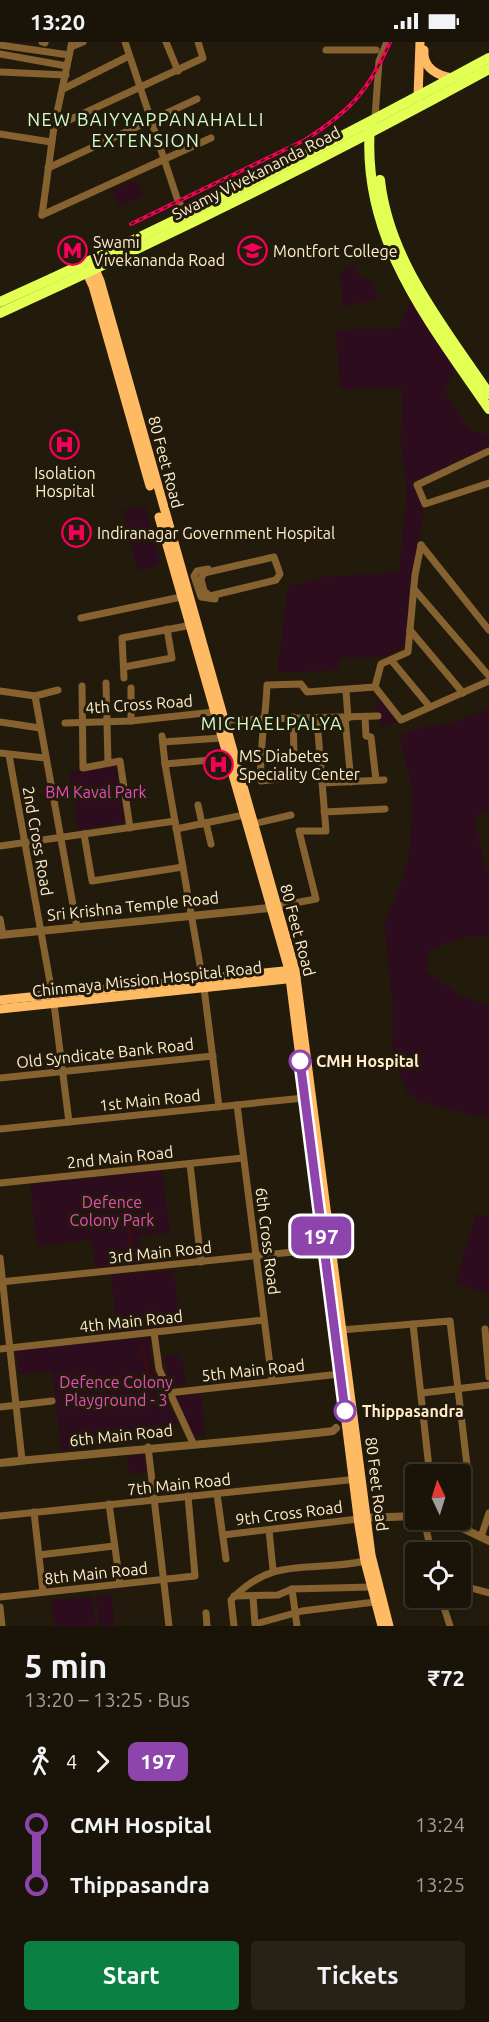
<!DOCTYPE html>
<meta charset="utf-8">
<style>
body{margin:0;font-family:Ubuntu,sans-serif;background:#272116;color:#f1f3f6;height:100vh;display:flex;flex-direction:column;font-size:22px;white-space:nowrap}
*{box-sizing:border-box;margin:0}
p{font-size:20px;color:#9f9e9c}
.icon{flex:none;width:33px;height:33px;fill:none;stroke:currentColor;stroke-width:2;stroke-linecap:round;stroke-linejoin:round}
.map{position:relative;height:1584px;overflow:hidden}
.sheet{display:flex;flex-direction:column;background:#1a1408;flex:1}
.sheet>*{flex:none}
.badge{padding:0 12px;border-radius:9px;font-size:21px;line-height:39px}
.needle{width:39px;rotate:356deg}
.fabs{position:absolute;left:405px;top:1422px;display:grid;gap:12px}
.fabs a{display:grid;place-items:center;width:66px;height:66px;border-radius:6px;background:#1a1408;box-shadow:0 3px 9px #0003,0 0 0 2px #383329;font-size:30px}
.map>.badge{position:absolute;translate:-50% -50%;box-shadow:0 0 0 3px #fff}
.legs{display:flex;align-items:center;gap:9px;height:66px;padding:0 24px;font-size:20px}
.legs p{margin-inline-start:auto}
.summary{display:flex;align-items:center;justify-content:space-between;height:102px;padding:0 24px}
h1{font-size:33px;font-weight:700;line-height:45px}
.primary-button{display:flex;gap:12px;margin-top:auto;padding:12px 24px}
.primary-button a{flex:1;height:69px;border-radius:6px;background:#0b8043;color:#fff;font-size:24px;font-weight:700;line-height:69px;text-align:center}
.primary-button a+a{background:#272116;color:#f1f3f6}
ul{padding:0 24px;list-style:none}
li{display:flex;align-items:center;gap:21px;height:60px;font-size:22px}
li i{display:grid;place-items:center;width:9px;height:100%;margin:0 8px;background:currentColor}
li i::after{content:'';width:15px;height:15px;margin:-8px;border:4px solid;border-radius:50%;background:#1a1408}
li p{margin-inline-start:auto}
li:first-child i{background:linear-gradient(#0000 50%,currentColor 0)}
li:last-child i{background:linear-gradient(currentColor 50%,#0000 0)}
.status{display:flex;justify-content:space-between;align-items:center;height:42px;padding:0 30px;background:#1a1408;direction:ltr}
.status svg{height:16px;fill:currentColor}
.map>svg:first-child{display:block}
</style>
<div class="status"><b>13:20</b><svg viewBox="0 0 49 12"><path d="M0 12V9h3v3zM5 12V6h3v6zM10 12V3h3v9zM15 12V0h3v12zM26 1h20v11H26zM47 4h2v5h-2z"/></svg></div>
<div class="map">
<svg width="489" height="1584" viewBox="0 0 489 1584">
<rect width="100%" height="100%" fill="#221b0b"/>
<g fill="#2d0d1d">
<polygon points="137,138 143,154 119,164 112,148"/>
<polygon points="354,223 360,237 367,234 379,257 343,265 340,231"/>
<polygon points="411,258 455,325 445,349 468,387 489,393 489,405 413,440 424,470 411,541 404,606 383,615 340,616 338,628 277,631 288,544 324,535 399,530 407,447 401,405 402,347 340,347 336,288 398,286"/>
<polygon points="145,463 160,519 156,525 137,528 123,468"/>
<polygon points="384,659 397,681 382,686 374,660"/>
<polygon points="489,666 489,767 475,776 484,822 489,830 489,894 466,895 429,908 427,929 460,953 489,964 489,1077 419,1060 407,1051 392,1009 393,967 384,881 403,835 409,810 413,748 399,695 414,687 451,681"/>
<polygon points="116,722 125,780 78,788 69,730"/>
<polygon points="162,1128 170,1191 139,1194 142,1222 95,1226 92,1198 37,1204 30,1142"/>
<polygon points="476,1171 489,1175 489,1252 455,1241"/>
<polygon points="174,1228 180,1284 117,1291 111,1233"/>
<polygon points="149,1295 152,1324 178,1382 135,1386 136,1400 61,1409 52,1329 19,1332 16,1309"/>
<polygon points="178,1312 178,1317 183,1317 186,1343 170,1344 163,1314"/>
<polygon points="201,1351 205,1394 194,1395 176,1354"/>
<polygon points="145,1412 146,1431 129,1432 128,1414"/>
<polygon points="111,1552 115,1583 99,1584 96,1554"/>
<polygon points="92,1554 96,1584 54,1584 51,1558"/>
</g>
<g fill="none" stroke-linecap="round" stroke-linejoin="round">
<g stroke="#420f04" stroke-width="1.5">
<polyline points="127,1170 132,1219"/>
<polyline points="141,1301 149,1332 161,1347"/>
</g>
<g stroke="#866231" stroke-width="7">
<polyline points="42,0 45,1"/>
<polyline points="125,0 177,156 186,174"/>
<polyline points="166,0 178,29"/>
<polyline points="0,3 69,13"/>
<polyline points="71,5 83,0"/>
<polyline points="326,8 376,8"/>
<polyline points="0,12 67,24"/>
<polyline points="0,30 66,33"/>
<polyline points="63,47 129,14"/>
<polyline points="375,75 379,19 387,0"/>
<polyline points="54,85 203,16 198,0"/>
<polyline points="0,92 51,100"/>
<polyline points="48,126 197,57"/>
<polyline points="42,173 211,96"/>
<polyline points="42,173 54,85 72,0"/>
<polyline points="489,409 417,443 425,462 489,441"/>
<polyline points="421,503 489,588"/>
<polygon points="274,515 280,532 276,538 210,554 204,549 201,537 204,531"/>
<polyline points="208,527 197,529 194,534 201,555 215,557"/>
<polyline points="414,547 489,634"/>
<polyline points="81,576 181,555"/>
<polyline points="410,588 463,651"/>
<polyline points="391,618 430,665"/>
<polyline points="124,625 172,616 167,587"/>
<polyline points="124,636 122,596 192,583"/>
<polyline points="106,641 108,721"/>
<polyline points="82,644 83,726 120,719 130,786"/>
<polyline points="375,645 381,622 408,610 415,533 421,503"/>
<polyline points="375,645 401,678 489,639"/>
<polyline points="131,646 131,679"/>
<polyline points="0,649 35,654 58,648"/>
<polyline points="346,649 348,676"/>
<polyline points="35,654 77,885"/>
<polyline points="293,675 294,712"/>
<polyline points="365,675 366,694 371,695 376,738"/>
<polyline points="345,676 351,740"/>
<polyline points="223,678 378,674"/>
<polyline points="0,680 40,686"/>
<polyline points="65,681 131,679 214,670"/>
<polyline points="162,694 165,722 204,946 219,1065"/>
<polyline points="163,700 221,696"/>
<polyline points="0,711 45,716"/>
<polyline points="9,713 54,962 69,1080"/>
<polyline points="165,722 223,717"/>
<path d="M290,736L261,739C259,707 266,675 267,643L301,642L307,650L375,645"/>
<polyline points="322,741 384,738"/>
<polyline points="198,763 202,782"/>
<polyline points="324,770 385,767"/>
<polyline points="206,781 211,802"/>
<polyline points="253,782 291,773"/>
<polyline points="176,787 244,773"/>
<polyline points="84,792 92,839 183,825"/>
<polyline points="0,804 175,779"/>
<polyline points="273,865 316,857 299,789 326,789 317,677"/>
<polyline points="0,877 3,893"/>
<polyline points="0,1036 213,1014"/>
<polyline points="237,1063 272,1339"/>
<polyline points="0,1087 304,1056"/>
<polyline points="190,1122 201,1220"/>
<polyline points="0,1141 243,1116"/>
<polyline points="0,1216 22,1418"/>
<polyline points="0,1240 323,1207"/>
<polyline points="413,1282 429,1426 426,1432"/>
<polyline points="485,1287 489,1335"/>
<polyline points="341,1288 450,1279 468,1432 460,1472"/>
<polyline points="154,1290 159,1327 193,1401"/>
<polyline points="0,1307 264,1278"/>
<polyline points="168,1351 340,1332"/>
<polyline points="422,1351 489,1343"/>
<polyline points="0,1365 52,1359"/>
<polyline points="148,1405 169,1584"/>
<polyline points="217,1452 226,1517"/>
<polyline points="109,1462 120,1542"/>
<polyline points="34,1470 43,1550"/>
<polyline points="0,1474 358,1437"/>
<polyline points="422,1478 425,1481 431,1510"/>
<polyline points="269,1488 273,1528"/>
<polyline points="223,1493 358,1477"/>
<polyline points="481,1495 489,1471"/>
<polyline points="39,1513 114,1504"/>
<polyline points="460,1543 489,1551"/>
<polyline points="292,1547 297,1584"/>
<polyline points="234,1554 278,1553 292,1547 371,1545"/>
<polyline points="0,1555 195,1534 188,1454"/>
<polyline points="253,1555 255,1582 302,1569 375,1560"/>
<polyline points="441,1556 450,1584"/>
<polyline points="0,1565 2,1584"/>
<polyline points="206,1571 207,1584"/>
<path d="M234,1584L231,1558C274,1511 316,1532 369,1518"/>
</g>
<g stroke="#866231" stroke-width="8">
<polyline points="0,893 270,866"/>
<path d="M0,1421C111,1409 222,1402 333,1389L336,1386"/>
<polyline points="362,1476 416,1474"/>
<polyline points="433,1478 458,1484 489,1499"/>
</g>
<g stroke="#ffbb63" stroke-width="9">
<path d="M424,8C422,26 438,34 453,36"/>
<polyline points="418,55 420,0"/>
<polyline points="92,220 100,239 295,928 371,1513 389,1584"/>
<polyline points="84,225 93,244 150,444"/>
<polyline points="159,475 289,928 359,1483 365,1519 382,1584"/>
<polyline points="0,958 293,928"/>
<polyline points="0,967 296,936"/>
</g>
<g stroke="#e3ff53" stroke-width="10">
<path d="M370,84C361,197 429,279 489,367"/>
<path d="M380,138C389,220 445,286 489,352"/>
<path d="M0,260C167,185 329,103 489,16"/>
<path d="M0,271C166,195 329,115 489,27"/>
</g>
<defs>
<path id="rail" d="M131,182L305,98C350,69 368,50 390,0"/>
</defs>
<use href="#rail" stroke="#f70059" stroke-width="4"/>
<use href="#rail" stroke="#221b0b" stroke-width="1.5" stroke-dasharray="4.5" stroke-linecap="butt"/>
</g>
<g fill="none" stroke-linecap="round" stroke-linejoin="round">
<defs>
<polyline id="line-1" points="300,1019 345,1369"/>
</defs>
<use href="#line-1" stroke="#fff" stroke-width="14"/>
<use href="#line-1" stroke="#8e44ad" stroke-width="9"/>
</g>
<defs>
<symbol id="metro-ring" viewBox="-11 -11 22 22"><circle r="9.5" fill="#221b0b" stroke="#f70059" stroke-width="1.5"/><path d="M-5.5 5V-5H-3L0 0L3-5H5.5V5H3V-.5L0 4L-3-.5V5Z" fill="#f70059"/></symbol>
<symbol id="university-ring" viewBox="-11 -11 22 22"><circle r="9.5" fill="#221b0b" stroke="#f70059" stroke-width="1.5"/><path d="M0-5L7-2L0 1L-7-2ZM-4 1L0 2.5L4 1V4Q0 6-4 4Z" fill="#f70059"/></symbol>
<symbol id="hospital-ring" viewBox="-11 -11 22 22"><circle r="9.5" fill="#221b0b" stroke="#f70059" stroke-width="1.5"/><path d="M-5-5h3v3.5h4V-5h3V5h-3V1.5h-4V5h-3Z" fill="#f70059"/></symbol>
</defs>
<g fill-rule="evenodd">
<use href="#metro-ring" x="56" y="192" width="33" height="33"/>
<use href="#university-ring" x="236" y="192" width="33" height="33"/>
<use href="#hospital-ring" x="48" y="386" width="33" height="33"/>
<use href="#hospital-ring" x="60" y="474" width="33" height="33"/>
<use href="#hospital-ring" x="202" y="706" width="33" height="33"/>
</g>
<g fill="#fff" stroke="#8e44ad" stroke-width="3">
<circle cx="300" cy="1019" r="10"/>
<circle cx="345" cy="1369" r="10"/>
</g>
<g text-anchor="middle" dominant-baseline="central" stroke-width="6" stroke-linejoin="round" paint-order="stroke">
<g font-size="16" fill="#ffedcc" stroke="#221b0b">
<text transform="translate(256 131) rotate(-27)">Swamy Vivekananda Road</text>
<text transform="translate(166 420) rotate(75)">80 Feet Road</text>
<text transform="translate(139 662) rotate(-4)">4th Cross Road</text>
<text transform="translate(38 799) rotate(80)">2nd Cross Road</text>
<text transform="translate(133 864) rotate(-6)">Sri Krishna Temple Road</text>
<text transform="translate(298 888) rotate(75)">80 Feet Road</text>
<text transform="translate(147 937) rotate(-6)">Chinmaya Mission Hospital Road</text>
<text transform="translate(105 1011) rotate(-6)">Old Syndicate Bank Road</text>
<text transform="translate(150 1058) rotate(-6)">1st Main Road</text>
<text transform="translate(120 1115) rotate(-6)">2nd Main Road</text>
<text transform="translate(268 1199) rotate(83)">6th Cross Road</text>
<text transform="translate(160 1210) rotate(-6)">3rd Main Road</text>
<text transform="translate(131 1279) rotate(-6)">4th Main Road</text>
<text transform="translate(253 1328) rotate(-6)">5th Main Road</text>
<text transform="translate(121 1393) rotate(-6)">6th Main Road</text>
<text transform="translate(179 1442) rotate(-6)">7th Main Road</text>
<text transform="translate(377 1442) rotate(83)">80 Feet Road</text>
<text transform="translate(289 1471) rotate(-7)">9th Cross Road</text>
<text transform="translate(96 1531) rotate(-6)">8th Main Road</text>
</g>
<g font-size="16" fill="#ffedcc" stroke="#221b0b" text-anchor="start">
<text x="93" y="200">Swami<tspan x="93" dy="18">Vivekananda Road</tspan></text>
<text x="273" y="209">Montfort College</text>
<text x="65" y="431" text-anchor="middle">Isolation<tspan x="65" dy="18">Hospital</tspan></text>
<text x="97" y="491">Indiranagar Government Hospital</text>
<text x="239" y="714">MS Diabetes<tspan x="239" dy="18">Speciality Center</tspan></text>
</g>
<g font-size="16" fill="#eb4bbd" stroke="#221b0b">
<text x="96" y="750">BM Kaval Park</text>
<text x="112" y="1160">Defence<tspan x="112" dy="18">Colony Park</tspan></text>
<text x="116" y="1340">Defence Colony<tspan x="116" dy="18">Playground - 3</tspan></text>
</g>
<g font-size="16" font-weight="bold" fill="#ffedcc" stroke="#221b0b" text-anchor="start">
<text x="316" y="1019">CMH Hospital</text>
<text x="362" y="1369">Thippasandra</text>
</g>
<g font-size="18" letter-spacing="1.5" fill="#d3ffce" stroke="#221b0b">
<text x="146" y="77">NEW BAIYYAPPANAHALLI<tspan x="146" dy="21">EXTENSION</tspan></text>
<text x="272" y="681">MICHAELPALYA</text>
</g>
</g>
</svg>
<div class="fabs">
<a><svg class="needle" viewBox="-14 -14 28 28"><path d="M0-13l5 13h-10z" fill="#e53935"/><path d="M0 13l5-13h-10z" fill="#9f9e9c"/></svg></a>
<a><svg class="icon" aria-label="locate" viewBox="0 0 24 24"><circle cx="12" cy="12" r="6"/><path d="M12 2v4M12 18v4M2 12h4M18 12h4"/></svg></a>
</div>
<b class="badge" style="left:321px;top:1194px;background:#8e44ad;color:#fff">197</b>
</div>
<section class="sheet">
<div class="summary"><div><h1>5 min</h1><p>13:20 – 13:25 · Bus</p></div><b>₹72</b></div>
<div class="legs"><svg class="icon" aria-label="walk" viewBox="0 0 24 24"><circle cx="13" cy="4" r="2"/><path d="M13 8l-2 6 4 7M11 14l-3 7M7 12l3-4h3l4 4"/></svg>4<svg class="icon" aria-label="forward" viewBox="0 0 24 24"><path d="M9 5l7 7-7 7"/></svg><b class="badge" style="background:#8e44ad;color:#fff">197</b></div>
<ul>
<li><i style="color:#8e44ad"></i><b>CMH Hospital</b><p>13:24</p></li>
<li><i style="color:#8e44ad"></i><b>Thippasandra</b><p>13:25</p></li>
</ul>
<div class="primary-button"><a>Start</a><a>Tickets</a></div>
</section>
